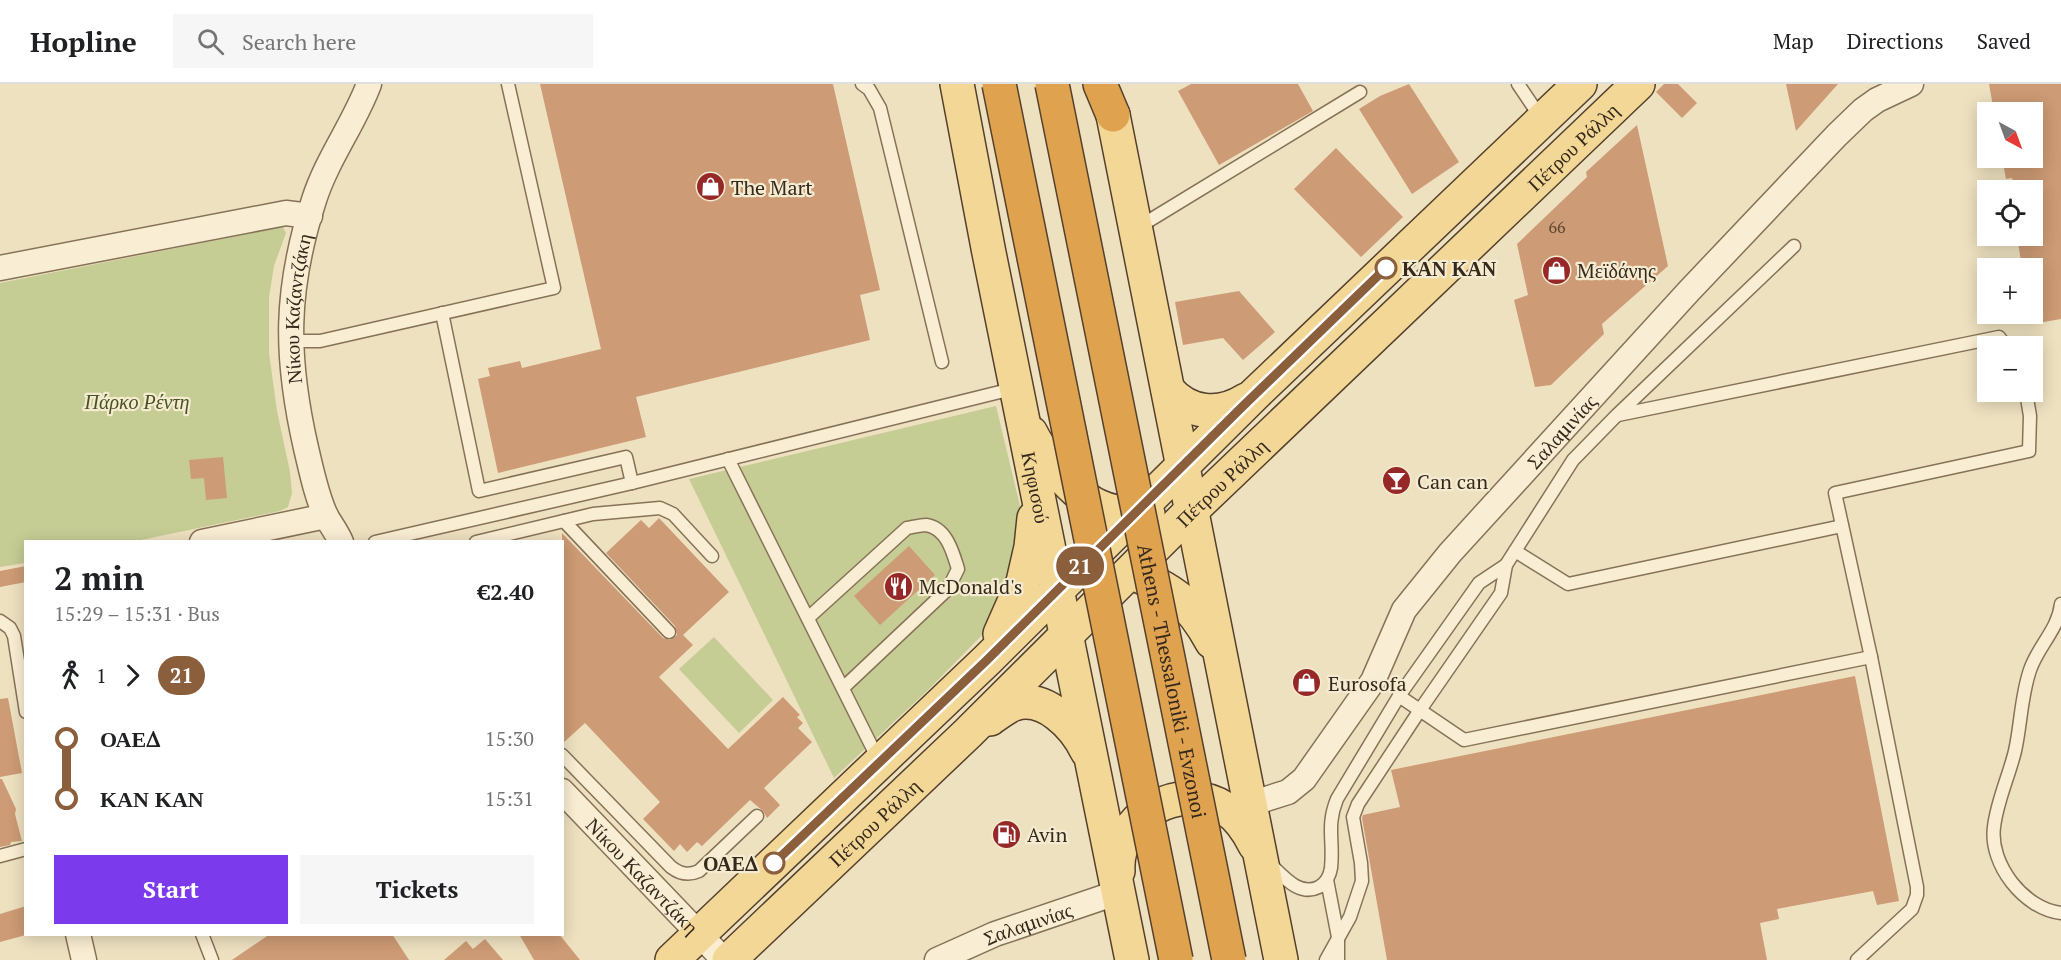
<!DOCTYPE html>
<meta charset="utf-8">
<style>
body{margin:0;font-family:"PT Serif",serif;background:#f6f6f6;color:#202124;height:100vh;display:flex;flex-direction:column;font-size:22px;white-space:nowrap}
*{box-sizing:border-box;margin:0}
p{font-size:20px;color:#757577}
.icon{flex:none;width:33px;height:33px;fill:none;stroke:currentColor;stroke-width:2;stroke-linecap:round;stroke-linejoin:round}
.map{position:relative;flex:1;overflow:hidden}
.drawer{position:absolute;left:24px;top:456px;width:540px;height:396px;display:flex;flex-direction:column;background:#fff;border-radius:0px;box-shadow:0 3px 15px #0003}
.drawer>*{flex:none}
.badge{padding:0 12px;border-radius:20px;font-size:21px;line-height:39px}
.needle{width:39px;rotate:139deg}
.fabs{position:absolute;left:1977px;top:18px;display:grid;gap:12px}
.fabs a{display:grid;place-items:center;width:66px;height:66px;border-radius:0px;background:#fff;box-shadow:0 3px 15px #0003;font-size:30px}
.map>.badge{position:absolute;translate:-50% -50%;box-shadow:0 0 0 3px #fff}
.legs{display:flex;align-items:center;gap:9px;height:66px;padding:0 30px;font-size:20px}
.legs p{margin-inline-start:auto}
.headline{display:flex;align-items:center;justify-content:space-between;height:102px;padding:0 30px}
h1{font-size:33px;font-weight:600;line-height:45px}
.cta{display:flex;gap:12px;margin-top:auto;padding:12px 30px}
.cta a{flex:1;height:69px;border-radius:0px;background:#7c3aed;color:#fff;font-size:24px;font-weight:600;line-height:69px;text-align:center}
.cta a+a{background:#f6f6f6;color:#202124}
ul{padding:0 30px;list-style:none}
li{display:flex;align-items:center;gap:21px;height:60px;font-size:22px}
li i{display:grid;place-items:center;width:9px;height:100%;margin:0 8px;background:currentColor}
li i::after{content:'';width:15px;height:15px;margin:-8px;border:4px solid;border-radius:50%;background:#fff}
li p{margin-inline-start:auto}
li:first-child i{background:linear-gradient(#0000 50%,currentColor 0)}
li:last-child i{background:linear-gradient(currentColor 50%,#0000 0)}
header{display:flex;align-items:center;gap:36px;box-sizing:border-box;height:84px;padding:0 30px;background:#fff;border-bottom:2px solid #e0e0e0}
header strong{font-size:28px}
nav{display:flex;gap:33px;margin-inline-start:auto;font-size:21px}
.search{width:420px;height:54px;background:#f6f6f6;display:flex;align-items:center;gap:15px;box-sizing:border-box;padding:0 21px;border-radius:0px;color:#757577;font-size:22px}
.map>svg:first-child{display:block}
</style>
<header>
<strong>Hopline</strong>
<div class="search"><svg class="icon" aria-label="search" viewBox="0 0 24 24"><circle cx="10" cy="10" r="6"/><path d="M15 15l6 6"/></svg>Search here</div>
<nav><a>Map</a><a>Directions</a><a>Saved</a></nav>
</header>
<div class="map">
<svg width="2061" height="876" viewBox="0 0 2061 876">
<rect width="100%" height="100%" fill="#eee1c0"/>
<g fill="#c5cc94">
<polygon points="283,143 286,149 274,182 269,213 269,269 277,327 290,388 292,409 288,423 280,427 136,457 26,458 25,479 0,483 0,199"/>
<polygon points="996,322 1021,426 1018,472 997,536 928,606 834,694 689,395"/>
<polygon points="714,553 773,616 739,649 679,585"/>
</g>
<g fill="#cd9b75">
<polygon points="540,0 833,0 880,206 860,211 870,256 636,313 646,353 498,389 478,295 490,292 488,284 520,277 522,284 601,265"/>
<polygon points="1191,0 1298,0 1313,27 1219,81 1178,7"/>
<polygon points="1409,0 1459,78 1412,110 1359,25 1380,12"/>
<polygon points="1664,0 1678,0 1697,19 1682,34 1656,8"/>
<polygon points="1786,0 1838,0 1796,47"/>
<polygon points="1989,0 2061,0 2061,235 2032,240 2032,184 2022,184 2017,152 2032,152 2032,106 2015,106 2012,94 2006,95 2002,74 2032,74 2032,28 1994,28"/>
<polygon points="1637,41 1668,182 1602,240 1604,250 1551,301 1535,303 1514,216 1528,211 1517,160 1587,93 1586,88"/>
<polygon points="1336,64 1403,133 1361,173 1294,105"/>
<polygon points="1239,207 1275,248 1243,276 1223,254 1183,261 1175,218"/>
<polygon points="223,373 227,414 206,416 204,394 191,395 189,376"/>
<polygon points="659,434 729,508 683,551 693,561 659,593 728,665 783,613 800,631 797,633 803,639 798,644 812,658 764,704 780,721 767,734 763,727 750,716 702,762 697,758 687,768 680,760 674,767 643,735 660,718 585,639 562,660 562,449 663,554 670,556 677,551 675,542 606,469 641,436 649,444"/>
<polygon points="909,462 935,491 880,541 854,512"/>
<polygon points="26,482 26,498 0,503 0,487"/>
<polygon points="1855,592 1899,817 1877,821 1873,807 1777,825 1779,835 1760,839 1767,876 1387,876 1362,734 1363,731 1400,723 1391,686"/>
<polygon points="8,614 22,689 0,693 0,615"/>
<polygon points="0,695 2,695 16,725 15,730 22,757 11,758 10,761 0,763"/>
<polygon points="26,822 26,851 0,858 0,830"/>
<polygon points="270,850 392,850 409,876 232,876"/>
<polygon points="519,850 559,850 580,876 534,876"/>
<polygon points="485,855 503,876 444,876 466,857 473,865"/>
</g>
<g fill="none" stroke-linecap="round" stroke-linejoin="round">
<defs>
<g id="lane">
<polyline points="862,0 869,5 880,24 942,278"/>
<polyline points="1518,0 1541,34"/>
<polyline points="1137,144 1360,8"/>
<polyline points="442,229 479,407 626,373 632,399"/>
<polyline points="291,257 320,257 554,204 508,0"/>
<polyline points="1618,331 1999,253 2006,262"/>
<polyline points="728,375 879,677"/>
<polyline points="564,437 669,548"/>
<polyline points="375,458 632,399 1016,304"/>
<polyline points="476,458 593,430 660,424 673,430 712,472"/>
<polyline points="1515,467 1568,500 1842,442"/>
<path d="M2061,520C2058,546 2038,562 2030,586C2021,612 2021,640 2015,667C2009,692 1997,717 1994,743C1989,780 2024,825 2061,829"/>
<path d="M808,534L907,444C913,443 921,441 926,441C947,444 953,469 958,485L948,505L843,604"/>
<polyline points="0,537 10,544 14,552 26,628"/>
<polyline points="1399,612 1464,656 1871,573"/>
<path d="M562,671L671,783C680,790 688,792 699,787L757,732"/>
<polyline points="0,772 26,765"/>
<path d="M1269,779C1283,792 1299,813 1319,803C1326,799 1330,791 1331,784C1334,757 1326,742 1337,715L1399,612L1479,499L1506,481"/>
<polyline points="1327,796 1338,853 1338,876"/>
<polyline points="202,850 212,876"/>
<polyline points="1326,876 1350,833 1362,797 1361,779 1353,733 1358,720 1420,626 1501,509 1506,481 1573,376 1617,331 1794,162"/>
<polyline points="1857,876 1912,825 1917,811 1917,803 1871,573 1835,409 2029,367 2030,332 2026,308"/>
</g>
<g id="street">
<polyline points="0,184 286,129 310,132"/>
<polyline points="202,458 326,432"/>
<path id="s1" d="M341,458C337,449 332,442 327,434C317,415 311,385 306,364C285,272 285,206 314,116C327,75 354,40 369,0"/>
<path id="s2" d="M562,707L724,876"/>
<path id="s3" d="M1250,720L1288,708L1304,695L1373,597L1404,526L1450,469L1689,207L1837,51L1863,26L1877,16L1911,0"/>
<polyline points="78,850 84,876"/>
<path id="s4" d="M937,876L995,850L1119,808"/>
</g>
<g id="primary">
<path id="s5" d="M957,0L989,169L1132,876"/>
<polyline points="1113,31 1281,876"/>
<path d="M1168,306C1189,330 1219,333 1246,316"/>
<path d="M1031,349C1038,364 1048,376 1058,388C1086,420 1105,432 1148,430"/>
<path d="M1131,488C1173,507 1189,516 1212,558"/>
<polyline points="1000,550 1023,498 1031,463 1034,434"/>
<path d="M990,635C997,630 1006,623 1014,620C1045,610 1075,642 1087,667"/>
<path d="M1118,787C1115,732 1180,695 1226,725C1240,734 1248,747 1255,761"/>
<polyline points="672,876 987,576 1255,310 1580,0"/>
<path id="s6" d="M729,876L968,649L1192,426L1638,0"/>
</g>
<polyline id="highway" points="1100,0 1113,31"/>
</defs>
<use href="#lane" stroke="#877258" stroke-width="15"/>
<use href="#street" stroke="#877258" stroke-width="27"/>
<use href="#primary" stroke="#55402c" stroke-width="36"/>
<use href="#highway" stroke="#55402c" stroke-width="36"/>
<use href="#lane" stroke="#f9eed3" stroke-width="12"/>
<use href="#street" stroke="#f9eed3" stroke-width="24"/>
<use href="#primary" stroke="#f2d797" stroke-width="33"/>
<use href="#highway" stroke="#dfa24f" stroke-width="33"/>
<defs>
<g id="highway-bridge">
<polyline points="999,0 1176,876"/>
<path id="s7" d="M1052,0L1229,876"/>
</g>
</defs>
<use href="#highway-bridge" stroke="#55402c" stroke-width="36" stroke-linecap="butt"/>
<use href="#highway-bridge" stroke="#dfa24f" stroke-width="33"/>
</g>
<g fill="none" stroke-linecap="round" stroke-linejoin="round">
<defs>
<polyline id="line-1" points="774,779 987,576 1240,325 1386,184"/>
</defs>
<use href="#line-1" stroke="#fff" stroke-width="14"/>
<use href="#line-1" stroke="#8b5e3c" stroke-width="9"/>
</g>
<defs>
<symbol id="shop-disc" viewBox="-11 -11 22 22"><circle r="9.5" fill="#962828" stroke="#f5ebd0"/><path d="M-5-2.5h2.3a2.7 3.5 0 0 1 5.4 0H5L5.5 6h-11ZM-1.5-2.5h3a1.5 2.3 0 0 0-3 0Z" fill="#fff"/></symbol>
<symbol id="bar-disc" viewBox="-11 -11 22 22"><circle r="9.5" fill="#962828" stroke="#f5ebd0"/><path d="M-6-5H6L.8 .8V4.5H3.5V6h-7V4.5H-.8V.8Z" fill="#fff"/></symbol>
<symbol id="restaurant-disc" viewBox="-11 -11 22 22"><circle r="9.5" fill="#962828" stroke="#f5ebd0"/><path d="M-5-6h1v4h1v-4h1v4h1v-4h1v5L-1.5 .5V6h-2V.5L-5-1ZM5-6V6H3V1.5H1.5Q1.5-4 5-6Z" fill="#fff"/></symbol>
<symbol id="fuel-disc" viewBox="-11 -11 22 22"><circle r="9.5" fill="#962828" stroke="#f5ebd0"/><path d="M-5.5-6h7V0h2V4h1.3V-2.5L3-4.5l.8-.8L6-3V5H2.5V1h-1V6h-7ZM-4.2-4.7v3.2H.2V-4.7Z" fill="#fff"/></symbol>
</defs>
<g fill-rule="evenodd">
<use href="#shop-disc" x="694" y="86" width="33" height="33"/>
<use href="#shop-disc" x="1540" y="170" width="33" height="33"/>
<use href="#bar-disc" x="1380" y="380" width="33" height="33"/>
<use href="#restaurant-disc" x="882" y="486" width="33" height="33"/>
<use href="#shop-disc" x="1290" y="582" width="33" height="33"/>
<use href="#fuel-disc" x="990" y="734" width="33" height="33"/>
</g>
<g fill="#fff" stroke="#8b5e3c" stroke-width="3">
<circle cx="1386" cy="184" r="10"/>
<circle cx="774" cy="779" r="10"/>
</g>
<g text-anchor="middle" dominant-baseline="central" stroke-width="4.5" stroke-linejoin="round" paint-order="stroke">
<g font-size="16" fill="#5c4632">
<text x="1557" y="143">66</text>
</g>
<g font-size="20" fill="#36291c" stroke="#f5ebd0">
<text stroke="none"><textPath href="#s6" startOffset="1172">Πέτρου Ράλλη</textPath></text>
<text stroke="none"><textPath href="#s1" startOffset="242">Νίκου Καζαντζάκη</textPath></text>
<text stroke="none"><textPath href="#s3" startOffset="496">Σαλαμινίας</textPath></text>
<text stroke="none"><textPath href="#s6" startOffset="686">Πέτρου Ράλλη</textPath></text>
<text stroke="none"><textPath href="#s5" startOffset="411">Κηφισού</textPath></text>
<text stroke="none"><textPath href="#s7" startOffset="609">Athens - Thessaloniki - Evzonoi</textPath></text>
<text stroke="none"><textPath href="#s6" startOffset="200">Πέτρου Ράλλη</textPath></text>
<text stroke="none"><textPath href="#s2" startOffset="117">Νίκου Καζαντζάκη</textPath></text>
<text stroke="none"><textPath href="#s4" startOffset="98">Σαλαμινίας</textPath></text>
</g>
<g font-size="20" fill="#36291c" stroke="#f5ebd0" text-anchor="start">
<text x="731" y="103">The Mart</text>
<text x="1577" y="186">Μεϊδάνης</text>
<text x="1417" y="397">Can can</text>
<text x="919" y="502">McDonald's</text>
<text x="1328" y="599">Eurosofa</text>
<text x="1027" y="750">Avin</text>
</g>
<g font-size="20" font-weight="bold" fill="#36291c" stroke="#f5ebd0" text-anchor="start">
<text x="1402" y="184">ΚΑΝ ΚΑΝ</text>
<text x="758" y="779" text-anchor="end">ΟΑΕΔ</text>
</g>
<g font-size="20" font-style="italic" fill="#465323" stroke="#f5ebd0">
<text x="137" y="317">Πάρκο Ρέντη</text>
</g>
</g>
</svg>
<div class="fabs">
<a><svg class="needle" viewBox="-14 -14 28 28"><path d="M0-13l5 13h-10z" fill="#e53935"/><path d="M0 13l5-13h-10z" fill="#757577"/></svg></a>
<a><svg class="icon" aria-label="locate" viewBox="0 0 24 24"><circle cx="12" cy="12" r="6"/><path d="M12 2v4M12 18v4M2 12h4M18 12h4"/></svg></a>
<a>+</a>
<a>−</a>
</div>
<b class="badge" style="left:1080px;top:482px;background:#8b5e3c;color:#fff">21</b>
<section class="drawer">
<div class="headline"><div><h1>2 min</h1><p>15:29 – 15:31 · Bus</p></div><b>€2.40</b></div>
<div class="legs"><svg class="icon" aria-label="walk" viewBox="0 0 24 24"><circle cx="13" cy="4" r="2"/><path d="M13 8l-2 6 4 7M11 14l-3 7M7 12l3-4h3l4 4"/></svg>1<svg class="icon" aria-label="forward" viewBox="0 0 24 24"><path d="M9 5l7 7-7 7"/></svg><b class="badge" style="background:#8b5e3c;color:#fff">21</b></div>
<ul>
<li><i style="color:#8b5e3c"></i><b>ΟΑΕΔ</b><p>15:30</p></li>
<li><i style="color:#8b5e3c"></i><b>ΚΑΝ ΚΑΝ</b><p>15:31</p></li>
</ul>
<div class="cta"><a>Start</a><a>Tickets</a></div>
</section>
</div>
